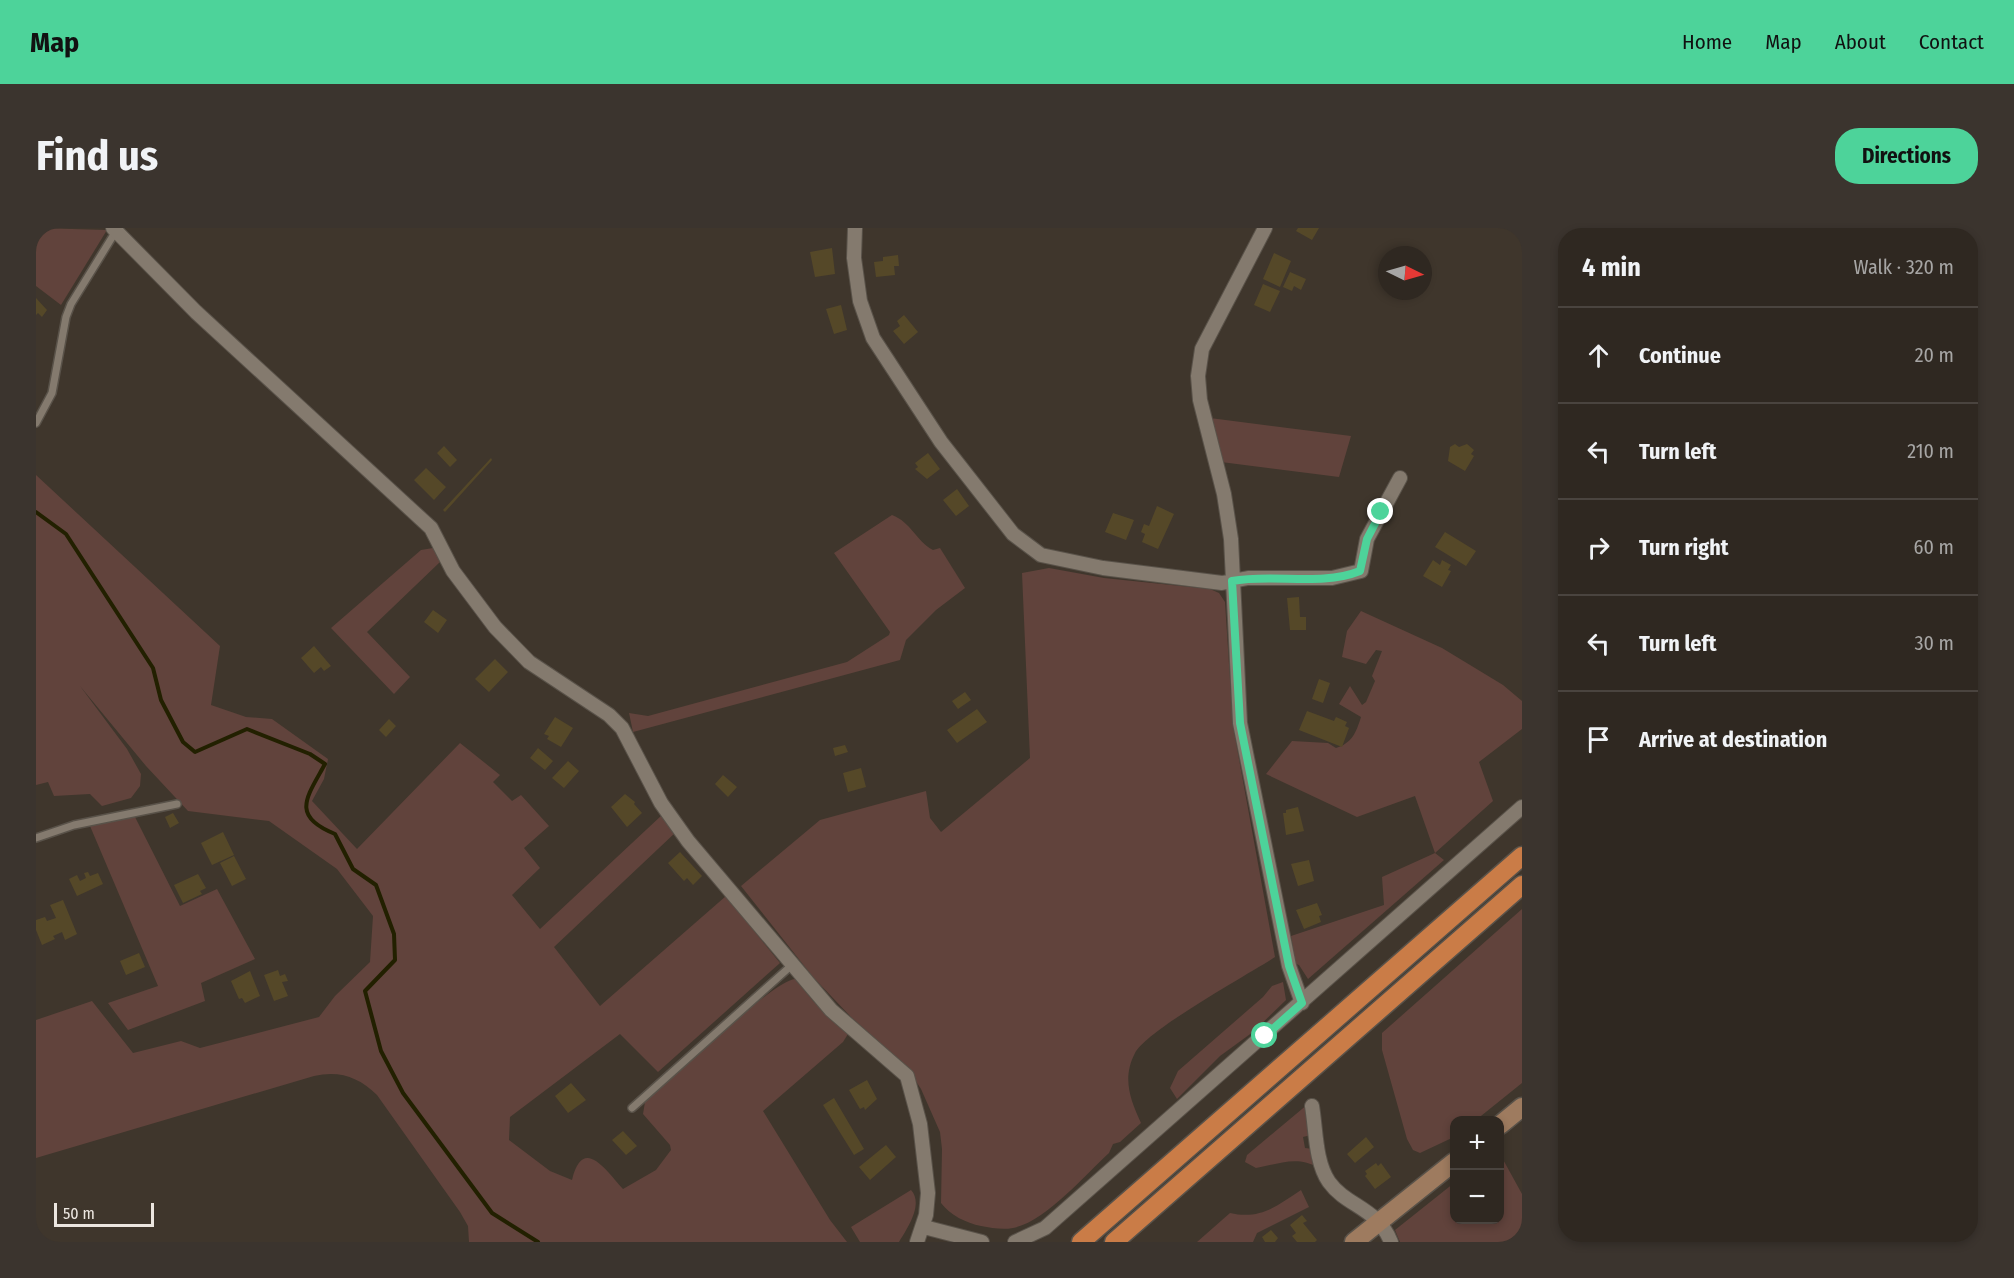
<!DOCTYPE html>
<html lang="en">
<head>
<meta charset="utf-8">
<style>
	body { margin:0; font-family:"Fira Sans Condensed",sans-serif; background:#3b342e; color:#f1f3f6 }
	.controls { position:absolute; right:18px; bottom:18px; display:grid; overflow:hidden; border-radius:12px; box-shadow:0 3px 9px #0003 }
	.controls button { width:54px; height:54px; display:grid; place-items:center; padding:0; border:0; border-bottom:2px solid #4a443f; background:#2f2821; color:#f1f3f6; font:30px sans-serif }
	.compass { position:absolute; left:1342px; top:18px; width:54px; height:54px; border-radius:50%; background:#2f2821; box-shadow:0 3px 9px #0003; rotate:95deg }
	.scale { position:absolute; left:18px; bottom:15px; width:100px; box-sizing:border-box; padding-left:6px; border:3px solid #ece6e0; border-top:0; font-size:16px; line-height:21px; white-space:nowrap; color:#ece6e0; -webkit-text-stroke:4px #3f362c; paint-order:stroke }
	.stop { position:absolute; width:18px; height:18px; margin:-14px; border:4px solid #4dd39a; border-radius:50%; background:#fff }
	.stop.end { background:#4dd39a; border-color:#fff; box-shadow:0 2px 6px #0008 }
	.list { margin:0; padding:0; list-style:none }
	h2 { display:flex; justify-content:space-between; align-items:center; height:78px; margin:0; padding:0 24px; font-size:26px }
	h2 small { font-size:20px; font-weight:400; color:#a7a6a5 }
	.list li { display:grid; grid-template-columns:39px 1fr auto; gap:18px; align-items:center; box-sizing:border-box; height:96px; padding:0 24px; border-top:2px solid #4a443f }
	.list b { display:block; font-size:22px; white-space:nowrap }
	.list em { font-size:20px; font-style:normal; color:#a7a6a5 }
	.icon { flex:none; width:33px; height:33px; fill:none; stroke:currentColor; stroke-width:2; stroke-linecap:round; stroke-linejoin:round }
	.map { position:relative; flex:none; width:1486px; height:1014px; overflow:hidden; border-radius:24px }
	header { display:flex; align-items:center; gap:36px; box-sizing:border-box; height:84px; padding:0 30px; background:#4dd39a; color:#111 }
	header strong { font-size:28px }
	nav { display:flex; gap:33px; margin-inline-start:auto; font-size:21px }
	.intro { display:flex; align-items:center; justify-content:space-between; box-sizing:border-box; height:144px; padding:0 36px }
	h1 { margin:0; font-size:42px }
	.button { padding:15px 27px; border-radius:24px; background:#4dd39a; color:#111; font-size:21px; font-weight:700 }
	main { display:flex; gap:36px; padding:0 36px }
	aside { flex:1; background:#2f2821; border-radius:24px; box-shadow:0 3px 9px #0003 }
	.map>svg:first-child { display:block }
	.green { fill:#61433c }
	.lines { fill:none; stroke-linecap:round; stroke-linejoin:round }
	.stream { stroke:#222000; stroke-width:4 }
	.building { fill:#554828 }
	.service-casing { stroke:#595249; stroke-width:10 }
	.minor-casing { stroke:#595249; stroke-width:16 }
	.secondary-casing { stroke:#595249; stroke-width:21 }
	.trunk-casing { stroke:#595249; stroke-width:21 }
	.service { stroke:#847a6e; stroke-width:7 }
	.minor { stroke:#847a6e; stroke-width:14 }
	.secondary { stroke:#9e7b5f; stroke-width:18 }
	.trunk { stroke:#ca7c47; stroke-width:18 }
	.route { stroke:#4dd39a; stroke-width:8 }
</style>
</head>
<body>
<header>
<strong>Map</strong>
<nav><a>Home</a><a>Map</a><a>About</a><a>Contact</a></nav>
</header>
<div class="intro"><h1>Find us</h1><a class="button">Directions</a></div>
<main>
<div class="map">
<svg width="1486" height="1014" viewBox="0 0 1486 1014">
	<rect width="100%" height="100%" fill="#3f362c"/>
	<!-- green -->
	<path class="green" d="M0 0 71 2 25 77 0 58Z
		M1174 190 1315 208 1303 249 1185 234Z
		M0 247 184 418 175 477 210 489 236 491 292 531 288 551 276 573 321 621 424 515 464 547 457 554 476 573 485 567 513 598 488 620 504 640 476 667 504 701 626 587 640 604 518 719 564 778 690 668 744 735 622 844 584 806 474 889 473 912 514 943 536 952C547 906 571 944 587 961L620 942 635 922 634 917 607 886 609 874C632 852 735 754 759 751L778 774 812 806 807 814 727 883 794 992 811 1014H433L432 998 424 984 341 867C323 849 303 842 278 848L0 930V792L56 773 97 825 145 813 164 820 283 789 299 768 334 734 337 688 301 641 233 593 152 583 110 538 44 458 91 521 105 546 104 558 95 570 66 578 54 566 18 568 12 554 0 557Z
		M856 287C875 294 880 313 897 322L904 320 929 360 900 382 870 412 864 432 597 504 593 485 612 488 811 434 853 407 854 404 798 325Z
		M397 320 404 334 331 404 374 449 358 466 295 400 385 322Z
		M1013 340 1068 350 1174 361 1183 365 1189 374 1197 498 1239 729C1211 747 1111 802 1099 825 1086 850 1094 871 1105 895L1084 914 1077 916 1073 925C1049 947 1009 994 977 1000 966 1002 956 1000 945 998 930 995 914 987 905 975L906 921 904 904 885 861 870 838 815 789 777 749 705 658 784 592 890 563 894 590 905 604 994 530 986 345Z
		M1325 383 1406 420 1467 457 1486 473V501L1443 534 1457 573 1399 625 1408 632 1272 751 1263 737 1260 736 1255 708 1348 677 1346 649 1399 625 1379 568 1321 589 1230 546 1256 513 1292 515 1300 520C1316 515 1320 505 1325 489L1303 476 1314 458 1326 477 1330 474 1339 453 1336 448 1346 423 1340 422 1330 436 1306 429 1311 403Z
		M99 589 144 678 181 661 219 731 165 755 169 773 92 802 72 775 122 758 54 598Z
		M1486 681V855L1440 892H1418V909L1384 925 1377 922 1371 911 1346 822V805Z
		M1247 754 1250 772 1217 804 1184 828 1141 871 1134 860 1142 843 1227 769 1236 758Z
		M1272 876 1275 907 1267 909 1269 920 1277 921 1283 940C1261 927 1243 936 1220 940L1209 934 1211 927Z
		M1464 926 1486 966V1014H1364L1359 1002 1418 955V992H1464Z
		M875 962C888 976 871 1001 863 1014H824L815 999Z
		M1265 962 1273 979 1221 1005 1217 1014H1161L1194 985C1224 992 1241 978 1265 962Z"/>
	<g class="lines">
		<!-- stream -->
		<path class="stream" d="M0 284 30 306 117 440 125 472 147 514 159 524 211 501 274 526 289 536C271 569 254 588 299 606L317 641 340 657 358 706 359 732 329 763 345 823 367 865 456 985 502 1014"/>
	</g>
	<!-- building -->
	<path class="building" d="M1262 0H1283L1276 12 1260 3Z
		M796 20 799 46 779 49 774 24Z
		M1238 25 1255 33 1244 59 1227 51Z
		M862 27 863 38H858L859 47 840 49 838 34 847 33V29Z
		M1254 44 1270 51 1265 62 1258 58 1256 63 1247 59Z
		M1227 56 1244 63 1234 84 1218 77Z
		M0 70 11 82 6 89 2 85 0 87Z
		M805 77 811 102 798 106 790 81Z
		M868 87 882 104 868 116 857 103 864 98 861 93Z
		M1419 216 1423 219 1431 216 1438 222 1435 226 1438 228 1429 243 1412 233 1414 219Z
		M408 218 421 232 414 239 401 225Z
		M892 225 904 241 891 251 879 241 882 239 879 235Z
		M455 230 456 232 409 284 407 282Z
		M390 240 410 259 398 272 378 252Z
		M921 261 933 278 920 288 907 272Z
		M1121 278 1138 286 1122 321 1106 314 1109 306 1105 304 1108 296 1113 298Z
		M1077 285 1098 292 1090 312 1069 304Z
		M1409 304 1440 323 1430 338 1399 319Z
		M1397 332 1404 337 1406 332 1415 337 1412 342 1415 343 1406 359 1387 348Z
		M1263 369 1264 389H1270V402H1254L1251 370Z
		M397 382 411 392 402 405 388 394Z
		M278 418 295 438 288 443 285 439 278 445 265 430Z
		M459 431 472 444 453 464 439 451Z
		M1283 451 1294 455 1287 475 1276 471Z
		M929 464 935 472 922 481 916 473Z
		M941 481 951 494 921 515 911 502Z
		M1271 483 1298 493 1300 489 1311 494 1309 498 1313 500 1306 519 1263 502Z
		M519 489 537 500 525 519 511 511 513 508 508 506Z
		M353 491 360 498 350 509 343 502Z
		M809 517 812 524 799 528 797 520Z
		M502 520 517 533 509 542 494 530Z
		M532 533 543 543 528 560 516 550Z
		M825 540 830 559 812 564 807 545Z
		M687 547 701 559 692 569 679 556Z
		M589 566 599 574 598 576 606 585 591 599 575 579Z
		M1262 579 1268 603 1250 607 1247 585H1250V582Z
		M137 585 143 595 134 600 129 589Z
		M187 604 198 627 176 637 165 615Z
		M644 624 666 648 657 657 651 650 648 653 632 635Z
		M198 628 210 651 196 658 184 635Z
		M1273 632 1278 653 1262 658 1255 636Z
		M52 644 54 648 62 645 67 656 41 668 33 651 41 647 44 653 50 650 48 645Z
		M162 646 170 660 164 663 166 666 147 675 138 657Z
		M27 672 41 706 29 712 26 704 17 708 19 711 6 717 0 702V692L9 689 11 693 20 690 14 677Z
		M1281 675 1286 687 1283 688 1285 694 1268 701 1260 682Z
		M103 725 109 739 90 747 84 733Z
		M242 742 244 748 249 746 252 753 246 754 252 768 238 773 228 747Z
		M214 743 224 768 209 775 206 770 203 771 195 753Z
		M831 852 841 871 829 882 828 879 824 881 813 862Z
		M535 855 550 872 532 885 519 868Z
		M798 870 828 921 818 927 787 877Z
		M587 903 601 918 590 927 576 912Z
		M1330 909 1338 919 1319 935 1311 926Z
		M850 917 860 929 834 952 823 939Z
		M1340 935 1342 938 1345 935 1355 949 1339 961 1329 948 1331 946 1329 943Z
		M1266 987 1271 993 1267 995 1281 1012 1279 1014H1261L1256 1008 1260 1005 1254 997Z
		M1235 1002 1242 1010 1239 1014H1229L1226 1009Z"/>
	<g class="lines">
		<!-- service casing -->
		<g class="service-casing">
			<path id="service" d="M0 195 16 165 30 89 35 76 80 3
				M0 610 38 597 141 576
				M596 880 756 737"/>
		</g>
		<!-- minor casing -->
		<g class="minor-casing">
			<path id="minor" d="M77 0 160 84 395 300 417 343 459 399 493 434 573 487 586 500 625 575 652 613 795 782 871 848 884 896 892 965 890 987 881 1014
				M819 0 818 30 824 73 837 110 905 214 977 306 1005 327 1067 340 1186 355 1212 350H1296L1325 343 1331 311 1364 250
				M1229 0 1166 121 1162 148 1164 172 1188 266 1195 311 1204 495 1253 738 1266 775
				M1276 878C1280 901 1279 934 1293 954 1311 979 1341 979 1355 1014
				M888 999 946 1014
				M979 1014 1009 1000 1486 579"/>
		</g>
		<!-- secondary casing -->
		<g class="secondary-casing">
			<path id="secondary" d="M1464 897 1486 879
				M1318 1014 1418 934"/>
		</g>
		<!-- trunk casing -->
		<g class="trunk-casing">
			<path id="trunk" d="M1045 1014 1486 628
				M1078 1014 1486 657"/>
		</g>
		<!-- service -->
		<use href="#service" class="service"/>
		<!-- minor -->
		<use href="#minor" class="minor"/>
		<!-- secondary -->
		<use href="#secondary" class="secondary"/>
		<!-- trunk -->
		<use href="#trunk" class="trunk"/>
	</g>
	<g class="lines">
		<!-- route -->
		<path class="route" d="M1229 808 1266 775 1253 738 1204 495 1196 353C1238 345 1284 359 1324 343L1331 311 1345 284"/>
	</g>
</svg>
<div class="controls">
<button>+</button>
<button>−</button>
</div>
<svg class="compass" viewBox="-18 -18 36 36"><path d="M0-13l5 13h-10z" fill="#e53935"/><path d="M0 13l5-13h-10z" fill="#a7a6a5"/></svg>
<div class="scale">50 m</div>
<div class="stop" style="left:1229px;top:808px"></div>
<div class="stop end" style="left:1345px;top:284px"></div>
</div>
<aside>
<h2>4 min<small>Walk · 320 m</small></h2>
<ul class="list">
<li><svg class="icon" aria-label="ahead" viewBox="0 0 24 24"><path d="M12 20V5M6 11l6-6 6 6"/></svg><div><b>Continue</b></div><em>20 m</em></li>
<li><svg class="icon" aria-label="left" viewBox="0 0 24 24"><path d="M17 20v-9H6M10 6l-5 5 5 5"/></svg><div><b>Turn left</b></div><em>210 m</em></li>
<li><svg class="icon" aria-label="right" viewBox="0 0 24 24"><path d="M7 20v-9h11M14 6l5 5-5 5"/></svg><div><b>Turn right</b></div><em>60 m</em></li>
<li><svg class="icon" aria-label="left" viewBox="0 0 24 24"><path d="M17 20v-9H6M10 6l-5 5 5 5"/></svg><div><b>Turn left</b></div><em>30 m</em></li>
<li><svg class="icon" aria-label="arrive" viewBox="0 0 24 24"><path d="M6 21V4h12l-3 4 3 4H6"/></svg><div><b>Arrive at destination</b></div></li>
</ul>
</aside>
</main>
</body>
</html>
